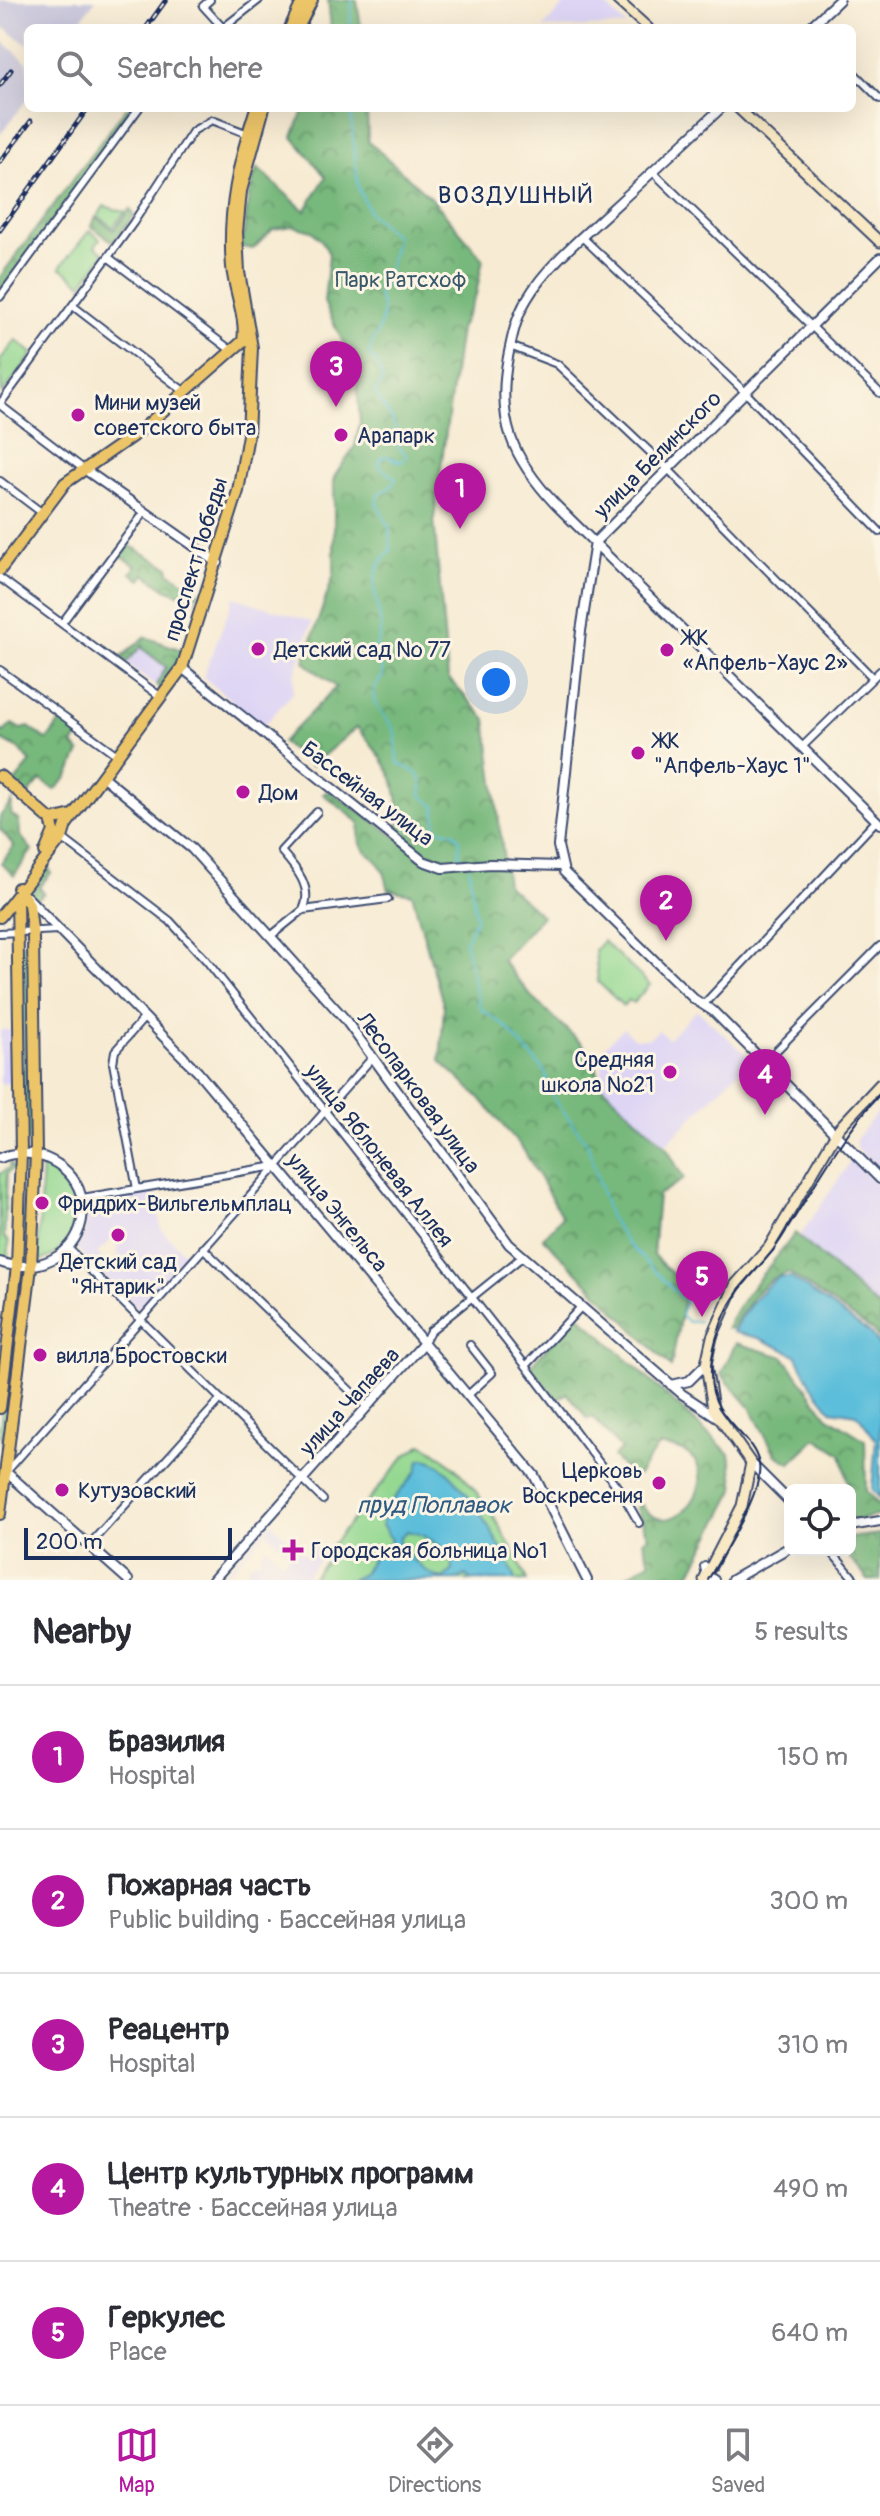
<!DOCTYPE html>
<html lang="en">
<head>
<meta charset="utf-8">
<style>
	body { margin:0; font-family:Pangolin,sans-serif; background:#f7f7f7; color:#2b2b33 }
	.controls { position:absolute; right:24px; bottom:24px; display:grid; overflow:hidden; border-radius:12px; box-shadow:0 8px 32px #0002 }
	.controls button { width:72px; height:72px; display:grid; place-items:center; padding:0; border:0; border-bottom:2px solid #e1e1e2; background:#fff; color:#2b2b33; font:40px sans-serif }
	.scale { position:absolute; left:24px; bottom:20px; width:208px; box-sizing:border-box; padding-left:8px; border:4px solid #1b2f5e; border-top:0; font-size:22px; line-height:28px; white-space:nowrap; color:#1b2f5e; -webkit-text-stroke:6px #fcf5e5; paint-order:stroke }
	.you { position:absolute; left:496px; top:682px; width:28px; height:28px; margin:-20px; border:6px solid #fff; border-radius:50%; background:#1a73e8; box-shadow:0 0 0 12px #1a73e833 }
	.badge { display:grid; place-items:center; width:52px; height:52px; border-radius:50%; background:#b5179e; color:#fff; font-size:26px; font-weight:700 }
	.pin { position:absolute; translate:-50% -66px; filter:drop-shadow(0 2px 4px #0008) }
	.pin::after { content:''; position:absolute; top:42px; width:28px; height:24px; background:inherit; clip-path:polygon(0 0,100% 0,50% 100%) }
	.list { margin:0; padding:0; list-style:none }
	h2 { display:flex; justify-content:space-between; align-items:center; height:104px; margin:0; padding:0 32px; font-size:34px }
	h2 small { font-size:26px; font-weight:400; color:#7c7c81 }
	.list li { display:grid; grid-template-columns:52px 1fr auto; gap:24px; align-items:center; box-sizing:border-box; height:144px; padding:0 32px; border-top:2px solid #e1e1e2 }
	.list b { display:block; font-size:30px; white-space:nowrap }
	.list p { margin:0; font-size:26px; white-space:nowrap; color:#7c7c81 }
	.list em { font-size:26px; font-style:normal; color:#7c7c81 }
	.icon { flex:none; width:44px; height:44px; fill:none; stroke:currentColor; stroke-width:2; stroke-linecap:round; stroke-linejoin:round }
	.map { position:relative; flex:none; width:880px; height:1580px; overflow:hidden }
	.search { position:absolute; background:#fff; box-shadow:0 8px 32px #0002; left:24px; right:24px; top:24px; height:88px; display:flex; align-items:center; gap:20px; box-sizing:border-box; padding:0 28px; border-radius:12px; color:#7c7c81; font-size:30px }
	.sheet { height:824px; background:#fff }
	nav { display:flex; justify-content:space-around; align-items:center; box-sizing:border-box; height:112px; border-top:2px solid #e1e1e2; background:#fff; font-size:22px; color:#7c7c81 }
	nav a { display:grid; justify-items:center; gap:4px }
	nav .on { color:#b5179e }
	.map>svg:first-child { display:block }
	.built { fill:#ded5f5; fill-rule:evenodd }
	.industrial { fill:#c3c1db }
	.green { fill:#94d891; stroke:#588478; stroke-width:2 }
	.forest { fill:url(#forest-crowns); stroke:#49746c; stroke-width:2 }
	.water { fill:#5cbeda; stroke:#3c769c; stroke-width:2; fill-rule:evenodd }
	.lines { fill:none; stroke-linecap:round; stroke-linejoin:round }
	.stream { stroke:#5cbeda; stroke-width:2 }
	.minor-casing { stroke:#3c4b70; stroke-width:10 }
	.tertiary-casing { stroke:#3c4b70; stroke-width:12 }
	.secondary-casing { stroke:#3c4b70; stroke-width:13 }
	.primary-casing { stroke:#3c4b70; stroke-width:14 }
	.minor { stroke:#fff; stroke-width:6 }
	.tertiary { stroke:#fff; stroke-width:8 }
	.secondary { stroke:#f8e8c3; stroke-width:9 }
	.primary { stroke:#edc569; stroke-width:10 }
	.tram { stroke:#1b2f5e; stroke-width:2 }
	.rail-casing { stroke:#1b2f5e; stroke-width:5 }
	.rail { stroke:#fcf5e5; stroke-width:2; stroke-dasharray:6; stroke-linecap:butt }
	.poi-dot { fill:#b5179e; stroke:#fcf5e5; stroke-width:3 }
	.labels { text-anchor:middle; stroke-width:6; stroke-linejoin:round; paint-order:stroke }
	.park-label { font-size:22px; fill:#39596b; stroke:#fcf5e5 }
	.poi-label { font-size:22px; fill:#1b2f5e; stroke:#fcf5e5; text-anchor:start }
	.street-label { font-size:22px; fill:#1b2f5e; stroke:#fcf5e5 }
	.neighbourhood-label { font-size:24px; letter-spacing:2px; fill:#1b2f5e; stroke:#fcf5e5 }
	.water-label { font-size:24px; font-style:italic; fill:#2e5a83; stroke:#fcf5e5 }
</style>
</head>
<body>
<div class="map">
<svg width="880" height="1580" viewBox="0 0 880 1580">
	<defs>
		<pattern id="forest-crowns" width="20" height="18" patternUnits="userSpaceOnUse" patternTransform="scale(2)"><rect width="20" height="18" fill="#77b87b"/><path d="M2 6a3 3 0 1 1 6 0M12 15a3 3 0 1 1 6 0" fill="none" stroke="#619668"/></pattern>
	</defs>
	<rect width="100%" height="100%" fill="#fcf5e5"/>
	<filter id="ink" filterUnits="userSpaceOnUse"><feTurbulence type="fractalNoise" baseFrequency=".0125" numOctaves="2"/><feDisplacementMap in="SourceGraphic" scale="16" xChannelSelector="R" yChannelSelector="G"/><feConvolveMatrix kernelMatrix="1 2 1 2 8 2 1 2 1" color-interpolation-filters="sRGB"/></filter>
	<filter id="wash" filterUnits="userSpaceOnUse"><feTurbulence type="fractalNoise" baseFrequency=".006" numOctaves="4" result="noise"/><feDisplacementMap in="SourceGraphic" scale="32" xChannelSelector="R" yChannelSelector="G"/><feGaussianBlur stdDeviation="1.8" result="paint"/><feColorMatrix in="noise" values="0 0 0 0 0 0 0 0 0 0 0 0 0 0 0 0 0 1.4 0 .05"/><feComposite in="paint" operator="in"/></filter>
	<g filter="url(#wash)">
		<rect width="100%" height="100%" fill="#f7ebd3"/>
		<!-- built -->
		<path class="built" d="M569 0H600L627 26 543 28Z
			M234 597 312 622 294 677 293 693 263 726 203 677Z
			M147 643 185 651 163 691 126 663 140 645Z
			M697 1010 751 1059 665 1145 601 1084 604 1047 624 1028 634 1039H648L659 1030 668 1039Z
			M0 1030H11V1083L0 1084Z
			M880 1108V1170L856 1148V1140Z
			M851 1161 880 1187V1312L799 1237Z
			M155 1192 161 1229 186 1255 140 1307 135 1306 76 1248 84 1234 90 1200ZM111 1240 119 1248 116 1252 120 1256 109 1266 97 1253Z
			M271 1523 307 1556 318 1544 327 1552 302 1580H260L247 1568 255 1560H262L261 1554 267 1547 282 1562 290 1554 267 1532 226 1575V1580H219Z"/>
		<!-- industrial -->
		<path class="industrial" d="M0 0H96L74 28H28V45L0 25Z
			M0 39 28 63V98L0 135Z"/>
		<!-- green -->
		<path class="green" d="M104 206 125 212 113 227 98 216Z
			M90 230 100 239 95 246 105 253 82 284 60 267Z
			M16 340 33 354 2 394 0 361Z
			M603 941 650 985 633 1003 629 1000 623 1006 598 982 595 950Z
			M22 943H29L31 1141H25Z
			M25 1158 31 1159 26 1259 20 1258Z
			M42 1162C56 1170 73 1180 77 1197 84 1221 64 1259 38 1260Z
			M10 1163 13 1169 7 1173 4 1237 9 1242 8 1259 0 1257V1174L9 1168Z
			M20 1272 26 1273 3 1448 0 1427Z
			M422 1444C471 1469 505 1531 527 1580H310L335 1550 331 1546 404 1457Z"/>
		<!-- forest -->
		<path class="forest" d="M328 0H357L361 28H331Z
			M126 108H135L0 292V277Z
			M304 108H367L368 141 434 201 483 259 476 295 460 329 434 519 448 678 486 719 507 885 542 916 502 960 531 996 586 1048 595 1061 601 1085 665 1145 684 1179 658 1195 653 1255 686 1287 671 1367 543 1238 562 1217 523 1149 479 1097 440 1061 444 1007 412 894 389 890C387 884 386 876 383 870 372 851 355 854 360 823L323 794 329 791 398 838C403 785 390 767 357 727L311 766 282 742 336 687 304 662 334 574V477L355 446 360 423 356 370 324 302 329 254 322 241 312 231 293 226 273 229 253 249 242 247 249 195 257 168 305 211 326 177 293 137Z
			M130 209 134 216 113 242 91 226 96 217 114 230Z
			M125 543 169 567V572L199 592 194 600 166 589 145 574 141 580 131 573 136 566 117 553Z
			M145 637 185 651 163 691 156 685 166 667 143 649V645L126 663 120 658Z
			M63 718 80 734 73 745 80 753 67 778 55 790 41 780 27 796 13 784 31 762 19 749 0 739V730L4 732 12 724 21 729 29 727 47 740Z
			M12 802 11 814 19 821 20 835 32 850 14 876 1 863 14 846 0 829V816Z
			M48 865 51 873 39 887 44 893 36 901 27 893Z
			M795 1233 880 1309V1341L873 1331 789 1273C763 1275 744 1309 732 1329L727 1328C743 1291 772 1266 795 1233Z
			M578 1314 730 1454 735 1490 687 1580H619L650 1562 643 1541 649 1537 636 1507 641 1504C676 1557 745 1450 658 1446L637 1476H632L613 1457 621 1449 593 1417 588 1419 567 1393 557 1400 529 1367Z
			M736 1343 784 1357 827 1416 865 1440 866 1491 880 1505V1515L850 1522V1490L841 1454 816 1438 790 1463 776 1455 750 1407 721 1374Z
			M880 1534V1580H868L843 1550H850V1538Z"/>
		<!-- water -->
		<path class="water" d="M779 1277H790L802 1285 871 1334 880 1347V1498L872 1490 876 1440 857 1414 831 1410 812 1386 796 1355 759 1338 733 1332C743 1313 760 1289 779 1277Z
			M424 1459C454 1460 506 1552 516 1580H472L465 1575 456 1580H350L363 1574 371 1560 389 1547 391 1539 382 1525V1513L417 1471 419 1461ZM407 1531C426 1534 453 1550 453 1570L443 1579C426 1576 413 1557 398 1547L400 1537Z"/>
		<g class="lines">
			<!-- stream -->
			<path class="stream" d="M350 28 352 0
				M346 108 351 116 358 187 370 214 397 237 385 283 378 293C379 299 383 306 383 312 383 329 371 339 369 356L377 362 383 380 375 393C385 410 400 425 398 445L407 457 401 462 387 456 381 458 379 466 396 479 390 488 379 493 376 501 389 527 391 550C354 586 393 612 376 646L383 676C357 706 393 713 396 738 397 748 395 754 399 764 415 772 425 773 421 795L435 806 436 829 453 832 460 840 459 856 468 862
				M469 868 476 918 465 942 480 1008 506 1027 545 1072 551 1094 587 1143 609 1215 626 1242 686 1302 681 1315 688 1322 699 1321"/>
		</g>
	</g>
	<g filter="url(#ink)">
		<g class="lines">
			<!-- minor casing -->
			<g class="minor-casing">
				<path id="minor" d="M210 0 203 6 223 28
					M223 28 259 0
					M852 71 880 99
					M653 172 880 393
					M582 237 745 392 880 532
					M108 257 232 351
					M0 297 139 108
					M73 306 185 392
					M510 346 557 364 668 469 873 678
					M0 404 133 223 193 131 212 120 248 134
					M0 405 86 471
					M0 481 41 512
					M0 578 161 697
					M62 623 144 513
					M0 670 117 755
					M802 747 880 671
					M62 838 170 921 206 960 526 1366 622 1493 639 1523
					M303 910C314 888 295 867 281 851L317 812
					M0 933 58 930
					M272 935 303 910 388 899
					M704 1004 876 821
					M765 1062 880 946
					M137 1189 113 1063 115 1051 145 1017
					M82 1198 276 1166
					M203 1248 367 1407
					M69 1249 323 1500
					M423 1344 430 1331 522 1257
					M526 1366 580 1308
					M467 1396 492 1373 470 1345
					M7 1471 373 1057
					M89 1545 221 1399
					M830 1550 855 1580"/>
			</g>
			<!-- tertiary casing -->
			<g class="tertiary-casing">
				<path id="tertiary" d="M809 28 839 0
					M721 108C684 143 647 177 610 211 581 238 547 265 527 299 516 317 512 337 508 357 496 421 512 458 556 505L880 824
					M880 258 595 542 581 631 558 846 564 872 694 999 713 1011 880 1179
					M87 471 218 563
					M182 668 423 861 443 868 490 864 561 866
					M102 776 192 849 344 1018 509 1244 682 1394 717 1417
					M27 897 198 1072 534 1475 587 1580
					M0 1158C32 1144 77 1164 82 1201 89 1249 41 1277 0 1262
					M671 1385 689 1381 706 1364
					M751 1463 790 1502
					M6 1472 128 1580
					M850 1526 880 1521
					M705 1567 707 1576 714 1580
					M213 1580 423 1344
					M732 1580 790 1547"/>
			</g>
			<!-- secondary casing -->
			<g class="secondary-casing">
				<path id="secondary" d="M617 0 648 28
					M738 108 880 242
					M704 1580 742 1506 751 1463 713 1409 706 1364 712 1337 735 1285 769 1247 839 1128 880 1084"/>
			</g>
			<!-- primary casing -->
			<g class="primary-casing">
				<path id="primary" d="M290 28 303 0
					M298 28 312 0
					M0 570 65 483 140 431 243 341C247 319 234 290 232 267 227 212 239 160 256 108
					M0 776 51 820 72 815
					M45 852 54 831 51 820
					M0 917 62 838 66 825 182 668 238 491 248 435 252 348 239 272 237 232 241 191 264 108
					M0 1408 17 1266 21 1153 17 896
					M0 1514 31 1267 36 1154 33 938 29 904 18 888"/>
			</g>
			<!-- minor -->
			<use href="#minor" class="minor"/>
			<!-- tertiary -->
			<use href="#tertiary" class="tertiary"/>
			<!-- secondary -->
			<use href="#secondary" class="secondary"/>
			<!-- primary -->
			<use href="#primary" class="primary"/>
			<!-- tram -->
			<path class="tram" d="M708 1580C722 1555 764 1492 759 1464 753 1432 711 1422 711 1376 710 1353 719 1326 729 1306 742 1281 766 1263 781 1239 813 1189 840 1137 880 1094"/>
			<!-- rail casing -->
			<g class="rail-casing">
				<path id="rail" d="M146 28 166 0
					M0 85 11 70
					M0 162 31 121
					M0 230 88 108"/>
			</g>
			<!-- rail -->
			<use href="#rail" class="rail"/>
		</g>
	</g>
	<!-- markers -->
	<g class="poi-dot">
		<circle cx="78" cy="415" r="8"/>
		<circle cx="341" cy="435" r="8"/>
		<circle cx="258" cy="649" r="8"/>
		<circle cx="667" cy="650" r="8"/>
		<circle cx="638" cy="753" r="8"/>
		<circle cx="243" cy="792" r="8"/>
		<circle cx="670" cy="1072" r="8"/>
		<circle cx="42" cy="1203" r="8"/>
		<circle cx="118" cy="1235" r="8"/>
		<circle cx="40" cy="1355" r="8"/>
		<circle cx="659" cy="1483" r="8"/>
		<circle cx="62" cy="1490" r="8"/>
		<path d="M289 1538h8v8h8v8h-8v8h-8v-8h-8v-8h8z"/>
	</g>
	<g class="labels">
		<!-- park labels -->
		<g class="park-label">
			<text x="401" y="287">Парк Ратсхоф</text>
		</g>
		<!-- poi labels -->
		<g class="poi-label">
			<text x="94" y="410">Мини музей<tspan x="94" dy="25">советского быта</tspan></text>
			<text x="357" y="443">Арапарк</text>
			<text x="683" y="645">ЖК<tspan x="683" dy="25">«Апфель-Хаус 2»</tspan></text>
			<text x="274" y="657">Детский сад № 77</text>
			<text x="654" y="748">ЖК<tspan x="654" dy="25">"Апфель-Хаус 1"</tspan></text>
			<text x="259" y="800">Дом</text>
			<text x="654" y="1067" text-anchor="end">Средняя<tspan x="654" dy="25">школа №21</tspan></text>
			<text x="58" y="1211">Фридрих-Вильгельмплац</text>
			<text x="118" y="1269" text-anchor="middle">Детский сад<tspan x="118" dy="25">"Янтарик"</tspan></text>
			<text x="56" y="1363">вилла Бростовски</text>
			<text x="643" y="1478" text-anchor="end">Церковь<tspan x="643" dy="25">Воскресения</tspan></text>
			<text x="78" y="1498">Кутузовский</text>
			<text x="311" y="1558">Городская больница №1</text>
		</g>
		<!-- street labels -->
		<g class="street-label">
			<text transform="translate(657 454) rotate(-45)" y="8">улица Белинского</text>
			<text transform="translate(195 559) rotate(-73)" y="8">проспект Победы</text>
			<text transform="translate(368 793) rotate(37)" y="8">Бассейная улица</text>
			<text transform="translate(419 1092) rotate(54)" y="8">Лесопарковая улица</text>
			<text transform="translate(380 1155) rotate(52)" y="8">улица Яблоневая Аллея</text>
			<text transform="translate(338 1212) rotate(51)" y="8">улица Энгельса</text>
			<text transform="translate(349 1401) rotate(-48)" y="8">улица Чапаева</text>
		</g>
		<!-- neighbourhood labels -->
		<g class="neighbourhood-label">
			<text x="516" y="203">ВОЗДУШНЫЙ</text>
		</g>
		<!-- water labels -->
		<g class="water-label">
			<text x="434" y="1513">пруд Поплавок</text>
		</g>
	</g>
</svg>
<div class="controls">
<button><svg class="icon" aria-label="locate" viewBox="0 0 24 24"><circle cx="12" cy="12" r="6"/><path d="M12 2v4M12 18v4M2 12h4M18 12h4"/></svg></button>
</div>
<div class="scale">200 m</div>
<div class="you"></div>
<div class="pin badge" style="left:460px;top:529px">1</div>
<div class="pin badge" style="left:666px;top:941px">2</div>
<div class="pin badge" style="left:336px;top:407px">3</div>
<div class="pin badge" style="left:765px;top:1115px">4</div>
<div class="pin badge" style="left:702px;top:1317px">5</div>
<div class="search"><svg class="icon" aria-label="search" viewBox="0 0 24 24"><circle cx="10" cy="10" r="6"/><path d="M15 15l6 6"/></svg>Search here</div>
</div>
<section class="sheet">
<h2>Nearby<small>5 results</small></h2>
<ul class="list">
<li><span class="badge">1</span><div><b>Бразилия</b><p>Hospital</p></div><em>150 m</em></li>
<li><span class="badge">2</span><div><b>Пожарная часть</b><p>Public building · Бассейная улица</p></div><em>300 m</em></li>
<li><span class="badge">3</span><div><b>Реацентр</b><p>Hospital</p></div><em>310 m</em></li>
<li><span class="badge">4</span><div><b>Центр культурных программ</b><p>Theatre · Бассейная улица</p></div><em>490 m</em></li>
<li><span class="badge">5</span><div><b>Геркулес</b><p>Place</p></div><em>640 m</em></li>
</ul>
</section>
<nav>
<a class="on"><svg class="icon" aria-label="map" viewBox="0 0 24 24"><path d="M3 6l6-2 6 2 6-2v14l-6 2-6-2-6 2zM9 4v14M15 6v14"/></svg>Map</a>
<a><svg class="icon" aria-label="directions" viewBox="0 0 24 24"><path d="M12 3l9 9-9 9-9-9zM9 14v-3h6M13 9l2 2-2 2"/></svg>Directions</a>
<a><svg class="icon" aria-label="saved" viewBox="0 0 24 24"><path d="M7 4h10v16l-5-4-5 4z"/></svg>Saved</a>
</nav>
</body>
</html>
